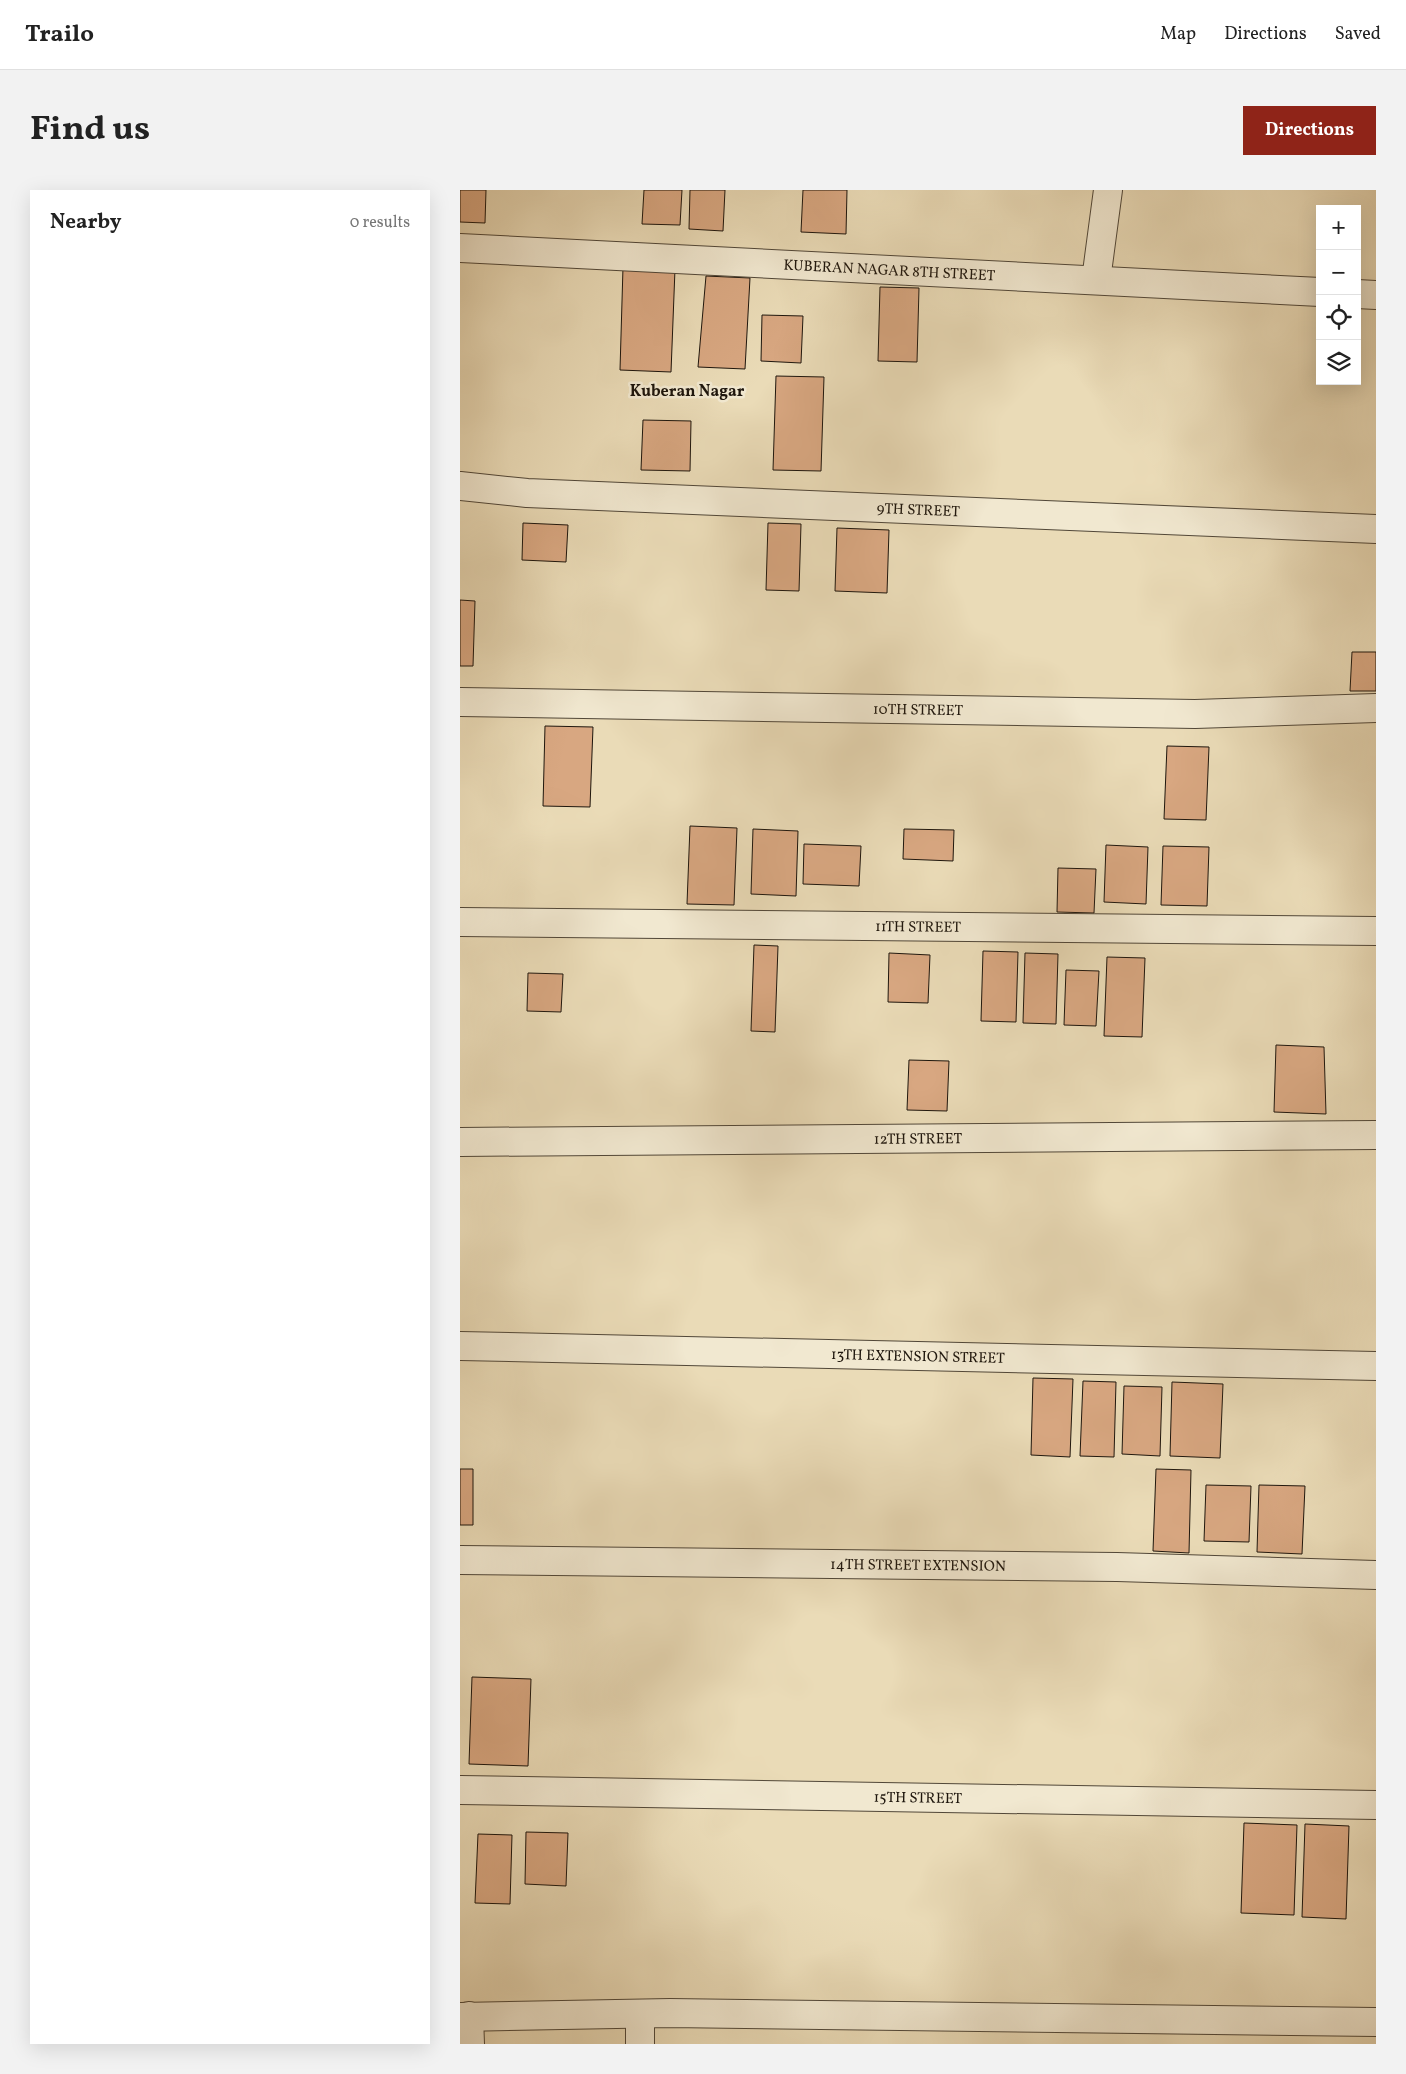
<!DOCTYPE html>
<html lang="en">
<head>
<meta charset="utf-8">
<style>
	body { margin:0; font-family:Vollkorn,serif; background:#f2f2f2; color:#222 }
	.controls { position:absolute; right:15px; top:15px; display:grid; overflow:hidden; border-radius:0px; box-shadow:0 5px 20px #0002 }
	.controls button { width:45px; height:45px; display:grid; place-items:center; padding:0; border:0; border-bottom:1px solid #e0e0e0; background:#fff; color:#222; font:25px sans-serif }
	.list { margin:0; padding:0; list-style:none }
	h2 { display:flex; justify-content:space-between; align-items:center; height:65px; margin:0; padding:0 20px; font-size:21px }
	h2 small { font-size:16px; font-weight:400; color:#767676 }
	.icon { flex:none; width:28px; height:28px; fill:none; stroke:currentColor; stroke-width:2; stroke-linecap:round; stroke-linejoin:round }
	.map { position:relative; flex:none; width:916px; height:1854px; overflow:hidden; border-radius:0px }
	header { display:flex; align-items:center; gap:30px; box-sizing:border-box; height:70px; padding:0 25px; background:#fff; border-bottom:1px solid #e0e0e0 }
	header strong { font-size:24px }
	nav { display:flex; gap:28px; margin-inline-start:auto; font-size:18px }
	.intro { display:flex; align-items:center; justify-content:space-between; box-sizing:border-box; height:120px; padding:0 30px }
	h1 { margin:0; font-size:35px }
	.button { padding:12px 22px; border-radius:0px; background:#8f2418; color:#fff; font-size:18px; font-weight:700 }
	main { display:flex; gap:30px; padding:0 30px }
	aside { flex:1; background:#fff; border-radius:0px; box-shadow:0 5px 20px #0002 }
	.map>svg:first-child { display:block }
	.building { fill:#d8a781; stroke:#1e160d }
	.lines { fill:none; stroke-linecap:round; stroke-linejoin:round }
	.street-casing { stroke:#514738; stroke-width:30 }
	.street { stroke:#f1e8d0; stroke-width:28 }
	.labels { text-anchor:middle; stroke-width:5; stroke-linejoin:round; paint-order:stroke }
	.street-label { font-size:15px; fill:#1e160d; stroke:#f1e8d0 }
	.neighbourhood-label { font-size:16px; font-weight:bold; fill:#1e160d; stroke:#f1e8d0 }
</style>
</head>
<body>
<header>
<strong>Trailo</strong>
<nav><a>Map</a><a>Directions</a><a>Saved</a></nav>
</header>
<div class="intro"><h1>Find us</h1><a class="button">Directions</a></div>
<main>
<aside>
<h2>Nearby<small>0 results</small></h2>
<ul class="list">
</ul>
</aside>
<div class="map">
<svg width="916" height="1854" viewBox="0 0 916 1854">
	<rect width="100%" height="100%" fill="#eadbb7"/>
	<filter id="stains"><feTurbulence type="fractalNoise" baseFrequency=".004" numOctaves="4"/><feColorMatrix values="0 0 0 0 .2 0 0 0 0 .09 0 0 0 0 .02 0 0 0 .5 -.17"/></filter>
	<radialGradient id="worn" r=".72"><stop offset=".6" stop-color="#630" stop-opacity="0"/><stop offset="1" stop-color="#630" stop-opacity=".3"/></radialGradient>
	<!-- building -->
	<path class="building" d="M0 0H26L25 33 0 32Z
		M184 0H222L220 35 182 34Z
		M230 0H265L263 41 229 39Z
		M343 0H387L386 44 341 42Z
		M163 77 215 79 211 182 160 180Z
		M246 86 290 88 285 179 238 177Z
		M420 97 459 98 457 172 418 171Z
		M302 125 343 126 341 173 301 171Z
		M316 186 364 187 361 281 313 280Z
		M183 230 231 231 230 281 181 280Z
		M63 333 108 335 106 372 62 370Z
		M308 333 341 334 339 401 306 400Z
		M377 338 429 340 427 403 375 401Z
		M0 410 15 411 13 476H0Z
		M892 462H916V501H890Z
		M85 536 133 537 130 617 83 616Z
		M707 556 749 557 746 630 704 629Z
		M230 636 277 638 274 715 227 714Z
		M293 639 338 641 336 706 291 704Z
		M444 639 494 640 493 671 443 669Z
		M344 654 401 656 399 696 343 694Z
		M646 655 688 657 686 714 644 712Z
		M703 656 749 657 747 716 701 715Z
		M598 678 636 679 634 723 597 722Z
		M294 755 318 756 315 842 291 841Z
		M523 761 558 762 556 832 521 831Z
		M429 763 470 765 468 813 428 812Z
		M565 763 598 764 596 834 563 833Z
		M647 767 685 768 682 847 644 846Z
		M606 780 639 781 636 836 604 835Z
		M68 783 103 784 101 822 67 821Z
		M816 855 864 857 866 924 814 922Z
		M449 870 489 871 487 921 447 920Z
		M573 1188 613 1189 610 1267 571 1265Z
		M623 1191 656 1192 654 1267 620 1266Z
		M712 1192 763 1194 760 1268 710 1266Z
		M664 1196 702 1197 700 1266 662 1264Z
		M0 1279H13V1335H0Z
		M696 1279 731 1280 729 1363 693 1361Z
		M746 1295 791 1296 789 1352 744 1351Z
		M799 1295 845 1296 842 1364 797 1362Z
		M12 1487 71 1489 68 1576 9 1574Z
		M784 1633 837 1635 834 1725 781 1723Z
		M845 1634 889 1636 886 1729 842 1727Z
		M66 1642 108 1643 106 1696 65 1694Z
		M18 1644 52 1645 50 1714 15 1713Z"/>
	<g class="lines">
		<!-- street casing -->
		<g class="street-casing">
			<g id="street">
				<path id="s1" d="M0 58 860 102"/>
				<path d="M636 90 648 0"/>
				<path d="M897 104 916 105"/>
				<path id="s2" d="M0 296 67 303 916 339"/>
				<path id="s3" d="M0 512 735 524 916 518"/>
				<path id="s4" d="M0 732 916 741"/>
				<path id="s5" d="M0 952 916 945"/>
				<path id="s6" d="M0 1156 916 1176"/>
				<path id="s7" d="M0 1370 657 1377 916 1385"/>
				<path id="s8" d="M0 1600 916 1615"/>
				<path d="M180 1824V1854"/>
				<path d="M9 1826 10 1854"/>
				<path d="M0 1827 210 1823 916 1832"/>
			</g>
		</g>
		<!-- street -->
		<use href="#street" class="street"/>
	</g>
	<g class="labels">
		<!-- street labels -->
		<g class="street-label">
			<text dy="5" stroke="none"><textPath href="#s1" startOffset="430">KUBERAN NAGAR 8TH STREET</textPath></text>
			<text dy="5" stroke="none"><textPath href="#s2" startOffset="459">9TH STREET</textPath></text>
			<text dy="5" stroke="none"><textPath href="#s3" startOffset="458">10TH STREET</textPath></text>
			<text dy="5" stroke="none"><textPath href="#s4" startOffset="458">11TH STREET</textPath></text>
			<text dy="5" stroke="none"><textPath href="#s5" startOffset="458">12TH STREET</textPath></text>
			<text dy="5" stroke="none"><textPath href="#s6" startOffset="458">13TH EXTENSION STREET</textPath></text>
			<text dy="5" stroke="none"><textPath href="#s7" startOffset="458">14TH STREET EXTENSION</textPath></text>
			<text dy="5" stroke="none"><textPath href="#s8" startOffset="458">15TH STREET</textPath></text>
		</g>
		<!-- neighbourhood labels -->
		<g class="neighbourhood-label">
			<text x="227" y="206">Kuberan Nagar</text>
		</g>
	</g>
	<rect width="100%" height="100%" filter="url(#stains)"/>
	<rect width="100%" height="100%" fill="url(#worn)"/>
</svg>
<div class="controls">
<button>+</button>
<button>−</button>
<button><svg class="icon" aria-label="locate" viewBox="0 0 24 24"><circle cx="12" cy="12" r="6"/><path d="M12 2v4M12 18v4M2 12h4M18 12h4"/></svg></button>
<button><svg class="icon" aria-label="layers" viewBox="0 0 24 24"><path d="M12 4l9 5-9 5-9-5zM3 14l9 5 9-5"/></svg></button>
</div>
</div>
</main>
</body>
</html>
